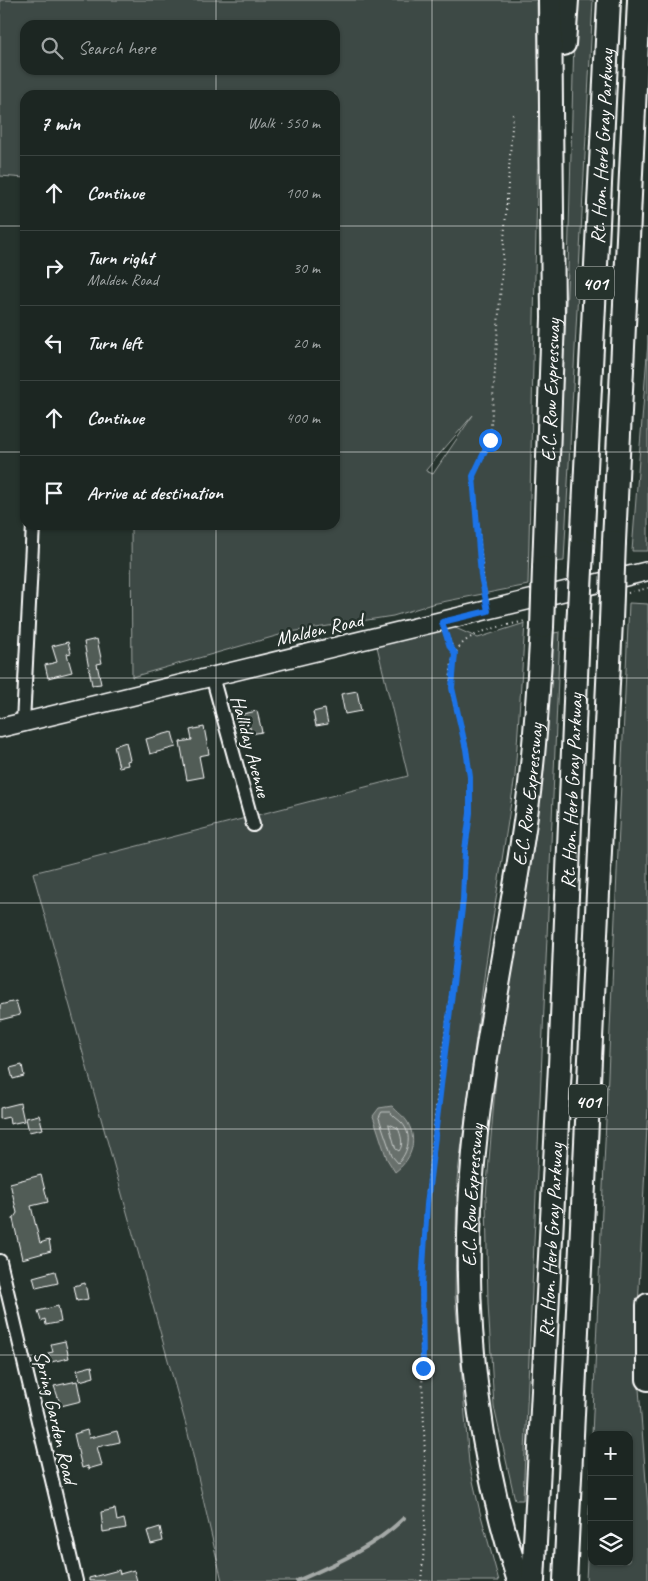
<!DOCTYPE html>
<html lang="en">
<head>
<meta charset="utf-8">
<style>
	body { margin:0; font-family:Caveat,sans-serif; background:#29322f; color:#f1f3f6 }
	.controls { position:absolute; right:15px; bottom:15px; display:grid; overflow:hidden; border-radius:10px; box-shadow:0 1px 4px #0004 }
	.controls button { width:45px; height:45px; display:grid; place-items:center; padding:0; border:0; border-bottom:1px solid #3a4340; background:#1c2622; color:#f1f3f6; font:25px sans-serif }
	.stop { position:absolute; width:15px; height:15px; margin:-11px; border:4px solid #1a73e8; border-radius:50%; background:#fff }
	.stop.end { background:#1a73e8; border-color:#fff; box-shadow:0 1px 5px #0008 }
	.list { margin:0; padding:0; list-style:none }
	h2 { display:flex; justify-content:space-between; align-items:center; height:65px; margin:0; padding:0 20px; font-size:21px }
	h2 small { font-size:16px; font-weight:400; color:#a0a5a5 }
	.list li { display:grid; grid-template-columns:32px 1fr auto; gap:15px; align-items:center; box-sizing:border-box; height:75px; padding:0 20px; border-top:1px solid #3a4340 }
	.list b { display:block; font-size:19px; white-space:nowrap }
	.list p { margin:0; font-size:16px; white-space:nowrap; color:#a0a5a5 }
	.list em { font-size:16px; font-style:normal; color:#a0a5a5 }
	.icon { flex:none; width:28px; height:28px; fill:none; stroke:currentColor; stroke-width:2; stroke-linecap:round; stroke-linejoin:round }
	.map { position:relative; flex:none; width:648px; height:1581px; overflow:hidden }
	.search { position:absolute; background:#1c2622; box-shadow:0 1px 4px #0004; left:20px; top:20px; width:320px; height:55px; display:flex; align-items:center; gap:12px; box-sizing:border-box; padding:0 18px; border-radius:15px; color:#a0a5a5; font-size:19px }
	.panel { position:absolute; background:#1c2622; box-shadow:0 1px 4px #0004; left:20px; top:90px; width:320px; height:440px; border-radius:15px }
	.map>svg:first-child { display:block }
	.green { fill:#3e4944; stroke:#9ea4a2; fill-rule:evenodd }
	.water { fill:#67706c; stroke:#a4a9a7 }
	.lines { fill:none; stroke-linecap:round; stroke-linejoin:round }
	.shore { stroke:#c2c6c4; stroke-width:1 }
	.stream { stroke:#a4a9a7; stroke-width:4 }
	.building { fill:#515c57; stroke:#fff }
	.street-casing { stroke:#fff; stroke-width:16 }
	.secondary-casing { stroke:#fff; stroke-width:21 }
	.highway-casing { stroke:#fff; stroke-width:26 }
	.path { stroke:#fff; stroke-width:2; stroke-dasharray:1 4; stroke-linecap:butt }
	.street { stroke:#26332d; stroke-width:12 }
	.secondary { stroke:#26332d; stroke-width:18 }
	.highway { stroke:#26332d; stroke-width:22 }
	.highway-bridge-casing { stroke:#fff; stroke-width:26; stroke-linecap:butt }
	.highway-bridge { stroke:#26332d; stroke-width:22 }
	.route { stroke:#1a73e8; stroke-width:6 }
	.grid { fill:none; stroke:#fff; stroke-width:1; stroke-opacity:0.55 }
	.labels { text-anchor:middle; stroke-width:5; stroke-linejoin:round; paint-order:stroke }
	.shield { fill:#26332d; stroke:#bec2c0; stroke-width:1 }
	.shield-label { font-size:19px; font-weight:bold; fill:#fff }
	.street-label { font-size:20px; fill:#fff; stroke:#26332d }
</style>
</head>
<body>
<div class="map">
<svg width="648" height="1581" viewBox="0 0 648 1581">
	<rect width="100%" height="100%" fill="#26332d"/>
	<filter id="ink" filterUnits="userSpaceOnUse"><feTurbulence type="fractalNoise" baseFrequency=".02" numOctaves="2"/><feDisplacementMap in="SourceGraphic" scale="10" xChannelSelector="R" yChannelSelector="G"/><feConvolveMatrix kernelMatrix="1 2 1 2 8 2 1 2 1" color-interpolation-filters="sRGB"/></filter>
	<g filter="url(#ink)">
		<!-- green -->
		<path class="green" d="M0 0H537L539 98 528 585 432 604 393 616 290 632 132 677 131 525H335V95H25V178L0 176ZM25 25H335V70H25ZM473 415 433 474 426 471V470Z
			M575 0H593L564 561 554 562 568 269Z
			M648 335V551H632L648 342Z
			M629 603 648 604V1106L636 1349 648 1508V1581H586L592 1449V1562H629V1435H592Z
			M442 622 478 638 525 623 515 776 486 963 457 1180 455 1295 469 1463 480 1512 499 1581H222L186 1425 33 873 408 776 375 638Z
			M560 632 523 1500H515L494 1407 488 1303 486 1196 500 1029 523 908 543 759 548 634Z"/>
		<!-- water -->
		<path class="water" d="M392 1106C397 1112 405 1117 408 1123 418 1142 411 1160 395 1172L387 1159 373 1116 379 1108Z"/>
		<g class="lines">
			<!-- shore -->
			<path class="shore" d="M382 1112H390C394 1117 398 1119 402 1123 413 1135 408 1153 398 1163L392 1156 379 1118Z
				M389 1124 398 1128C401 1135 404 1145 399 1151L396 1149Z"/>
			<!-- stream -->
			<path class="stream" d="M297 1581C335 1564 374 1547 404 1518"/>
		</g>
		<!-- building -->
		<path class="building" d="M97 639 102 663 97 664 101 684 92 685 84 642Z
			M68 642 71 653 67 654 72 672 48 678 45 665 57 662 52 646Z
			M357 691 361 711 345 714 341 694Z
			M325 709 328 724 316 726 313 712Z
			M257 711 262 732 251 734 250 727H246L243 714Z
			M204 727 209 754 199 756 203 777 187 780 180 742 192 740 190 730Z
			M172 732 176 747 150 754 146 739Z
			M126 742 130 760 127 761 128 765 119 767 114 746Z
			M16 1001 20 1015 0 1020V1005Z
			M22 1065 24 1076 13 1079 10 1068Z
			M20 1103 24 1121 10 1124 9 1117 0 1119V1108Z
			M39 1115 43 1129 29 1132 26 1118Z
			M41 1175 48 1202 31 1206 40 1243 49 1240 51 1251 22 1259 13 1219 17 1213 10 1183Z
			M55 1271 58 1283 36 1288 33 1277Z
			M85 1283 88 1299 77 1301 74 1286Z
			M58 1306 61 1322 46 1325 45 1319 41 1321 38 1311Z
			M65 1341 69 1358 51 1362 48 1353 53 1352 51 1344Z
			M92 1366 94 1377 80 1381 77 1370Z
			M77 1381 81 1401 61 1406 54 1386Z
			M87 1430 89 1438 117 1431 120 1442 97 1447 102 1465 88 1469V1466L82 1468 74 1434Z
			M115 1509 117 1521 124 1519 126 1528 103 1532 101 1512Z
			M160 1527 163 1541 151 1544 147 1531Z
			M119 1570 120 1574 134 1570 137 1581H89V1578Z"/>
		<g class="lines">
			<!-- street casing -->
			<g class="street-casing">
				<path id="street" d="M212 676 253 825
					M23 722 33 525
					M0 1261 76 1581"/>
			</g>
			<!-- secondary casing -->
			<g class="secondary-casing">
				<path id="secondary" d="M0 728 648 571"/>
			</g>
			<!-- highway casing -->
			<g class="highway-casing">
				<g id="highway">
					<path d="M564 44 567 0"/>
					<path d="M614 542 639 0"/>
					<path id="s1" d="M582 550 609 0"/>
					<path id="s2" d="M544 568 553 318 550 0"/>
					<path d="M648 1305V1379"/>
					<path id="s3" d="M519 1581C480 1463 464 1333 470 1208 476 1076 508 946 526 815 535 753 538 690 542 627"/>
					<path id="s4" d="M533 1581 560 1066 578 629"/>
					<path d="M565 1581 611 621"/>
				</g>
			</g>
			<!-- path -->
			<path class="path" d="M628 593 648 588
				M485 595 473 476 490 440 513 113
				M447 635 455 653
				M421 1581C432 1482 418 1382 422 1283 426 1155 447 1027 463 900 465 850 474 801 467 751 462 721 442 685 455 654 466 630 502 627 525 621"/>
			<!-- street -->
			<use href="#street" class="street"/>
			<!-- secondary -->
			<use href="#secondary" class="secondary"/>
			<!-- highway -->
			<use href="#highway" class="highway"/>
			<!-- highway-bridge casing -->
			<g class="highway-bridge-casing">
				<path id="highway-bridge" d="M611 621 614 542
					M542 627 544 568
					M578 629 582 550"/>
			</g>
			<!-- highway-bridge -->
			<use href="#highway-bridge" class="highway-bridge"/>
		</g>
	</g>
	<g class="lines" filter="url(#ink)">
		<!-- route -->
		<path class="route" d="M423 1368 422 1284 427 1204 463 900 465 850 470 813V777L466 749 452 688 455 653 450 647 442 622 488 611 481 576 473 476 490 440"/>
	</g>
	<!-- grid -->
	<path class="grid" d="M216 0V25M432 0V1581M216 70V95M0 226H25M335 226H648M0 452H25M335 452H648M216 525V1581M0 678H648M0 903H648M0 1129H648M0 1355H648"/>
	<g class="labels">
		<!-- shield labels -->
		<g class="shield">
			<rect x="576" y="266.5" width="38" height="33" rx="4"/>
			<rect x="569" y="1084.5" width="38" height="33" rx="4"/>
		</g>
		<g class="shield-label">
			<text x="595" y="290">401</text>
			<text x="588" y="1108">401</text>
		</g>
		<!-- street labels -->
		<g class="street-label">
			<text dy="7" stroke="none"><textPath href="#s1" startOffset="404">Rt. Hon. Herb Gray Parkway</textPath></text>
			<text dy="7" stroke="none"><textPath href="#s2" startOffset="178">E.C. Row Expressway</textPath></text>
			<text transform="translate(319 629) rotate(-13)" y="7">Malden Road</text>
			<text transform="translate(251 746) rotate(75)" y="7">Halliday Avenue</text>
			<text dy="7" stroke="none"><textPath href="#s4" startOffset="791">Rt. Hon. Herb Gray Parkway</textPath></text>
			<text dy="7" stroke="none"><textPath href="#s3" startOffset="796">E.C. Row Expressway</textPath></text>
			<text dy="7" stroke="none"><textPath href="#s3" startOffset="391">E.C. Row Expressway</textPath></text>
			<text dy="7" stroke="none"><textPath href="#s4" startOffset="341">Rt. Hon. Herb Gray Parkway</textPath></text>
			<text transform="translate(56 1417) rotate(77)" y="7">Spring Garden Road</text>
		</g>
	</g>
</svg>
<div class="controls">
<button>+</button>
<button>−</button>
<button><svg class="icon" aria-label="layers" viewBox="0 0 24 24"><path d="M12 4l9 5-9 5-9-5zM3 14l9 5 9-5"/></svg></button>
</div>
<div class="stop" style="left:490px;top:440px"></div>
<div class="stop end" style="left:423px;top:1368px"></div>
<div class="search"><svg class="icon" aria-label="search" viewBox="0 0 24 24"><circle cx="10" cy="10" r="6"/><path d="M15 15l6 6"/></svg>Search here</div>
<section class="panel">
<h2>7 min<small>Walk · 550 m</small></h2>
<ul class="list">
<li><svg class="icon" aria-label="ahead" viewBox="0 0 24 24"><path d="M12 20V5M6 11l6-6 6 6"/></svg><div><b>Continue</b></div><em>100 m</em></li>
<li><svg class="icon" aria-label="right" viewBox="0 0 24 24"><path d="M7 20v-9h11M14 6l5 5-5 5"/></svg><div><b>Turn right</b><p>Malden Road</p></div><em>30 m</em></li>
<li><svg class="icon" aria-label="left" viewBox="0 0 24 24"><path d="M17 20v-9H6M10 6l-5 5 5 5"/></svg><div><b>Turn left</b></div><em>20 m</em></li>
<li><svg class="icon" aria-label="ahead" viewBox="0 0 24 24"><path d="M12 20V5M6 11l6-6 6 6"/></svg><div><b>Continue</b></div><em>400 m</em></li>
<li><svg class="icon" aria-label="arrive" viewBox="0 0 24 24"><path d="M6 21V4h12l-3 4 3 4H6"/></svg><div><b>Arrive at destination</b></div></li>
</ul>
</section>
</div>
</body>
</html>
